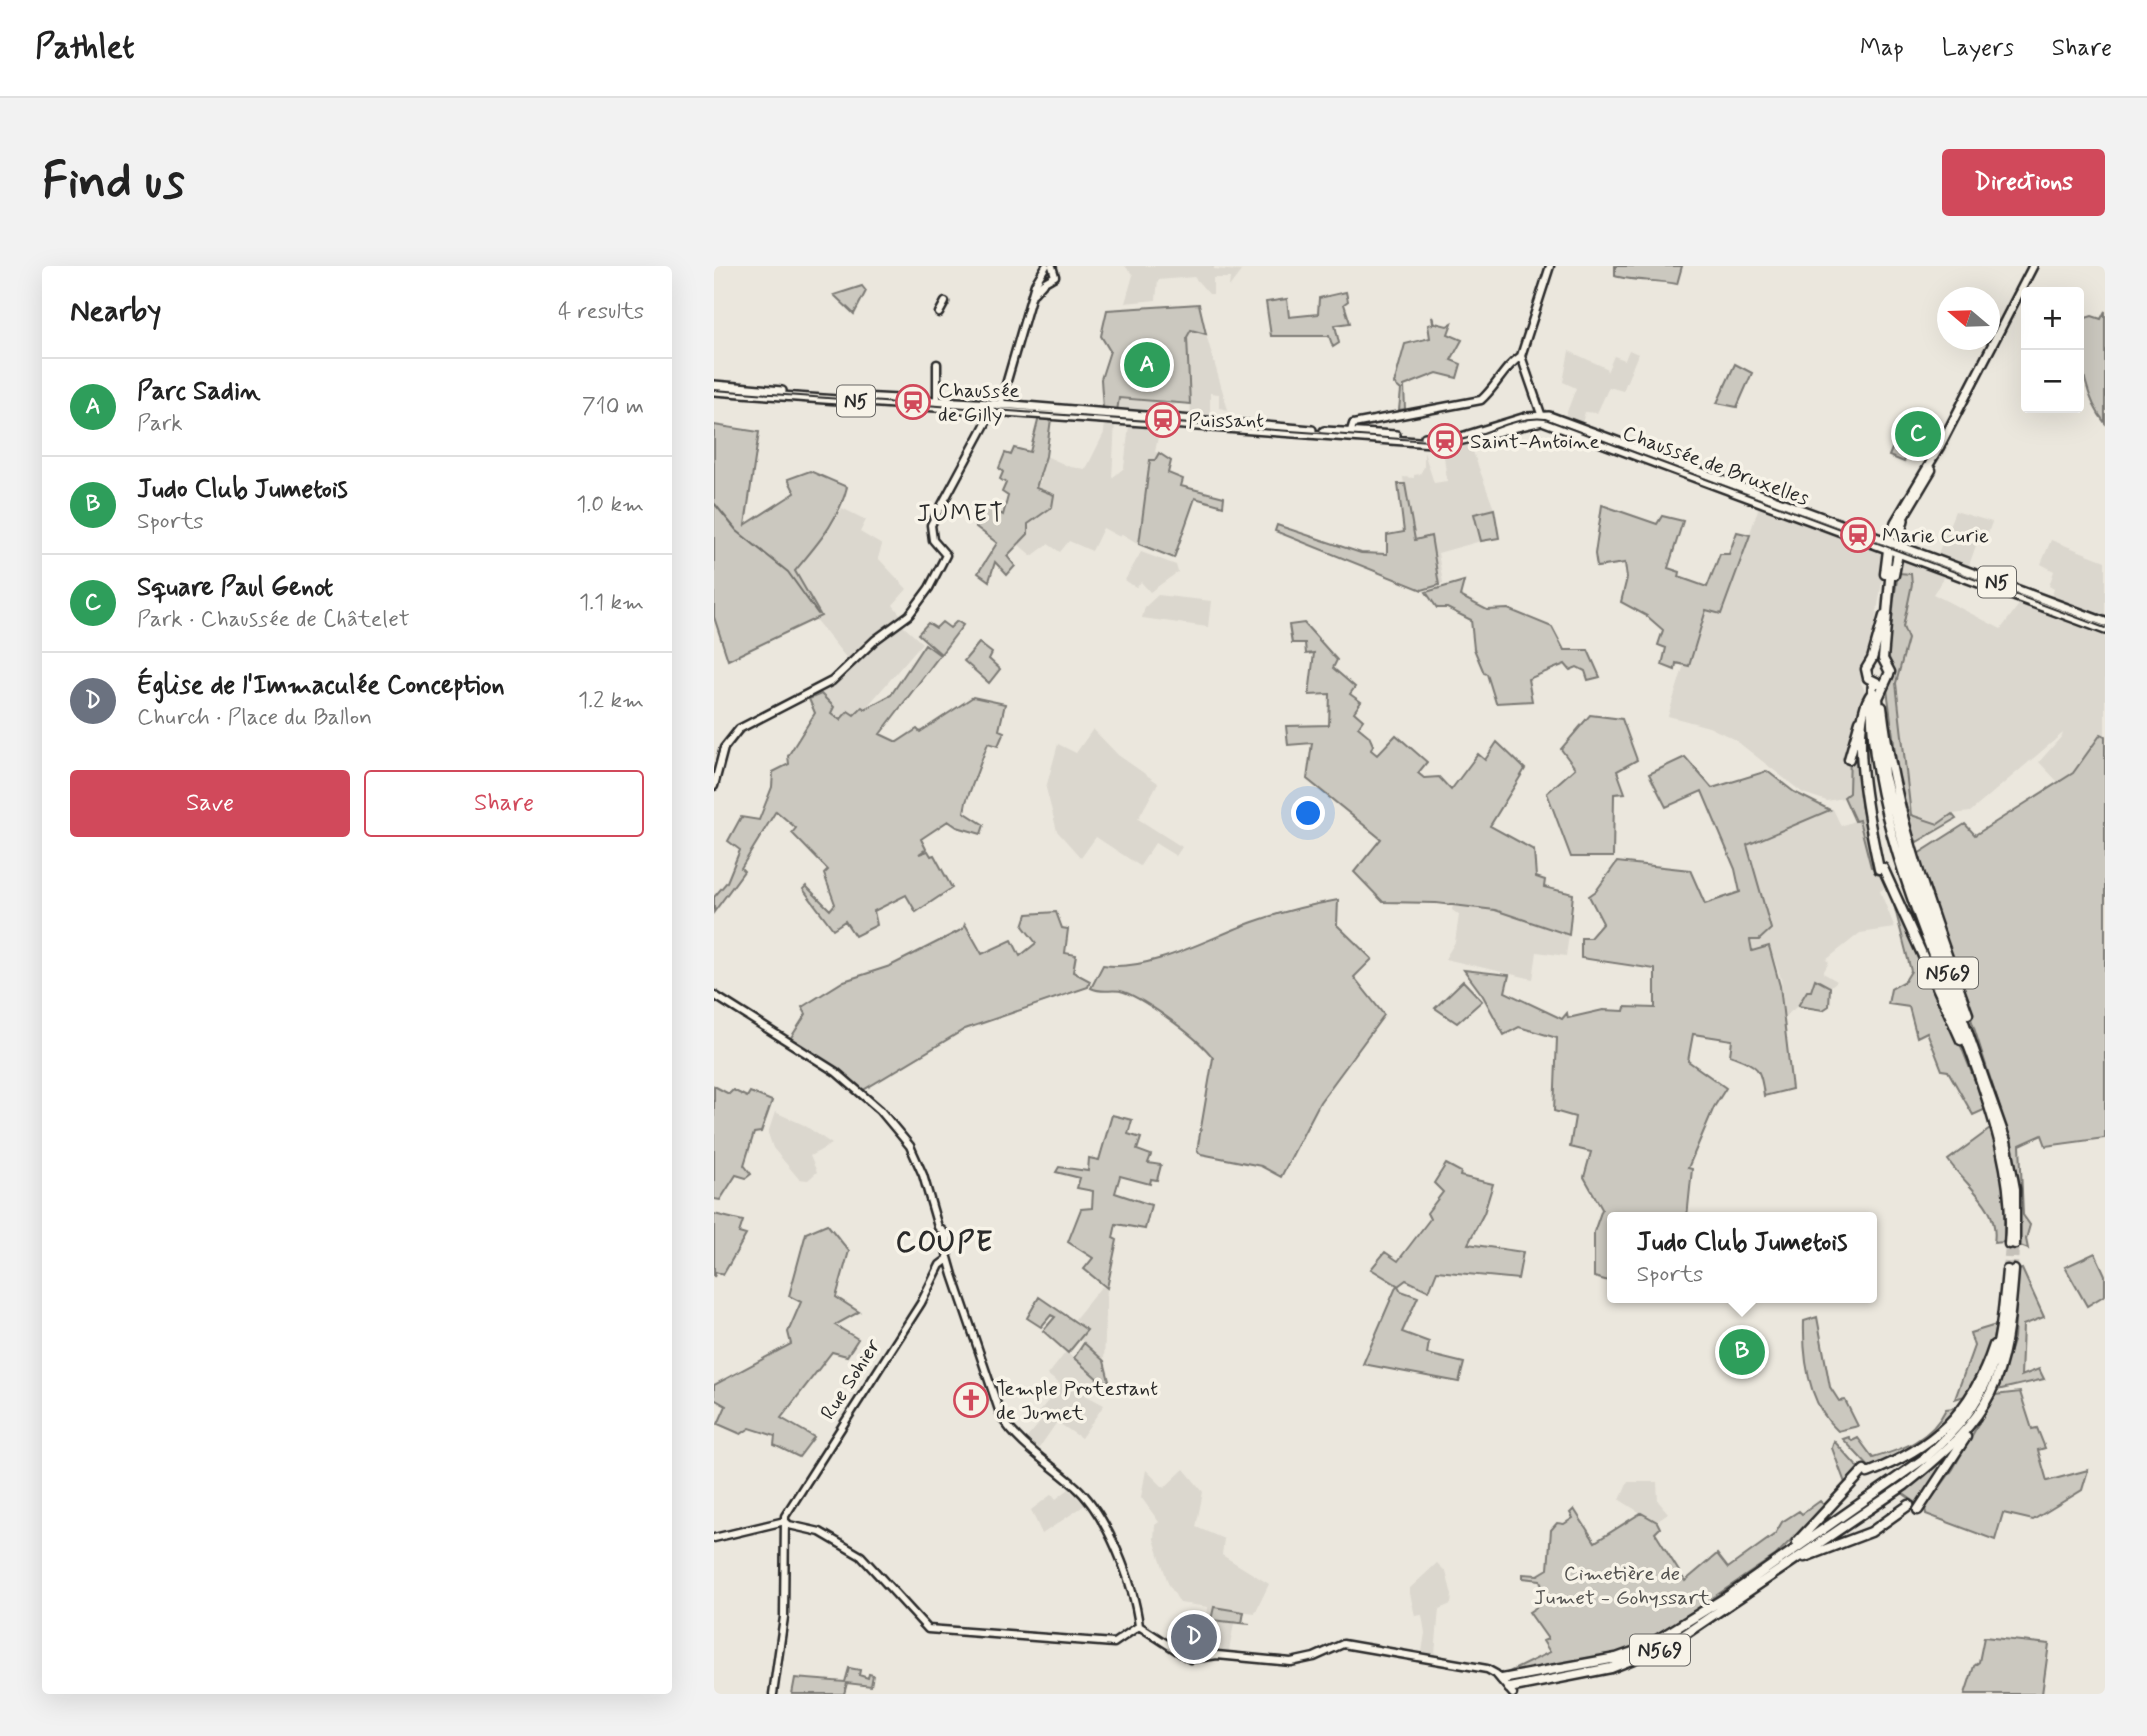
<!DOCTYPE html>
<html lang="en">
<head>
<meta charset="utf-8">
<style>
	body { margin:0; font-family:Mynerve,sans-serif; background:#f2f2f2; color:#222 }
	.controls { position:absolute; right:21px; top:21px; display:grid; overflow:hidden; border-radius:7px; box-shadow:0 7px 28px #0002 }
	.controls button { width:63px; height:63px; display:grid; place-items:center; padding:0; border:0; border-bottom:2px solid #e0e0e0; background:#fff; color:#222; font:35px sans-serif }
	.compass { position:absolute; left:1223px; top:21px; width:63px; height:63px; border-radius:50%; background:#fff; box-shadow:0 7px 28px #0002; rotate:289deg }
	.you { position:absolute; left:595px; top:548px; width:24px; height:24px; margin:-18px; border:5px solid #fff; border-radius:50%; background:#1a73e8; box-shadow:0 0 0 10px #1a73e833 }
	.badge { display:grid; place-items:center; width:46px; height:46px; border-radius:50%; background:#d1495b; color:#fff; font-size:23px; font-weight:700 }
	.pin { position:absolute; translate:-50% -50%; border:4px solid #fff; box-shadow:0 2px 7px #0006 }
	.popup { position:absolute; left:893px; top:946px; width:270px; height:91px; box-sizing:border-box; display:grid; place-content:center; border-radius:7px; background:#fff; filter:drop-shadow(0 2px 5px #0005); font-size:23px; white-space:nowrap; color:#767676 }
	.popup b { font-size:26px; color:#222 }
	.popup::after { content:''; position:absolute; left:50%; top:100%; margin-left:-14px; border:14px solid transparent; border-top-color:#fff }
	.list { margin:0; padding:0; list-style:none }
	h2 { display:flex; justify-content:space-between; align-items:center; height:91px; margin:0; padding:0 28px; font-size:30px }
	h2 small { font-size:23px; font-weight:400; color:#767676 }
	.list li { display:grid; grid-template-columns:46px 1fr auto; gap:21px; align-items:center; box-sizing:border-box; height:98px; padding:0 28px; border-top:2px solid #e0e0e0 }
	.list b { display:block; font-size:26px; white-space:nowrap }
	.list p { margin:0; font-size:23px; white-space:nowrap; color:#767676 }
	.list em { font-size:23px; font-style:normal; color:#767676 }
	.actions { display:flex; gap:14px; padding:21px 28px }
	.actions a { flex:1; padding:16px 0; border:2px solid #d1495b; border-radius:7px; text-align:center; font-size:24px; color:#d1495b }
	.actions .main { background:#d1495b; color:#fff }
	.map { position:relative; flex:none; width:1391px; height:1428px; overflow:hidden; border-radius:7px }
	header { display:flex; align-items:center; gap:42px; box-sizing:border-box; height:98px; padding:0 35px; background:#fff; border-bottom:2px solid #e0e0e0 }
	header strong { font-size:33px }
	nav { display:flex; gap:38px; margin-inline-start:auto; font-size:24px }
	.intro { display:flex; align-items:center; justify-content:space-between; box-sizing:border-box; height:168px; padding:0 42px }
	h1 { margin:0; font-size:49px }
	.button { padding:18px 32px; border-radius:7px; background:#d1495b; color:#fff; font-size:24px; font-weight:700 }
	main { display:flex; gap:42px; padding:0 42px }
	aside { flex:1; background:#fff; border-radius:7px; box-shadow:0 7px 28px #0002 }
	.map>svg:first-child { display:block }
	.built { fill:#dbd7ce }
	.green { fill:#cbc8bf; stroke:#7b7a75; stroke-width:2 }
	.lines { fill:none; stroke-linecap:round; stroke-linejoin:round }
	.stream { stroke:#72716c; stroke-width:2 }
	.highway-tunnel { stroke:#c5c1b9; stroke-width:8; stroke-dasharray:8 4; stroke-linecap:butt }
	.secondary-casing { stroke:#2b2b2b; stroke-width:11 }
	.primary-casing { stroke:#2b2b2b; stroke-width:12 }
	.highway-casing { stroke:#2b2b2b; stroke-width:13 }
	.secondary { stroke:#f7f3e8; stroke-width:6 }
	.primary { stroke:#f7f3e8; stroke-width:7 }
	.highway { stroke:#f7f3e8; stroke-width:8 }
	.tram { stroke:#2b2b2b; stroke-width:2 }
	.labels { text-anchor:middle; stroke-width:7; stroke-linejoin:round; paint-order:stroke }
	.shield { fill:#f7f3e8; stroke:#686764; stroke-width:2 }
	.shield-label { font-size:19px; font-weight:bold; fill:#2b2b2b }
	.poi-label { font-size:21px; fill:#2b2b2b; stroke:#f7f3e8; text-anchor:start }
	.street-label { font-size:21px; fill:#2b2b2b; stroke:#f7f3e8 }
	.park-label { font-size:21px; fill:#535250; stroke:#f7f3e8 }
	.quarter-label { font-size:24px; letter-spacing:2px; fill:#2b2b2b; stroke:#f7f3e8 }
	.district-label { font-size:28px; font-weight:bold; letter-spacing:2px; fill:#2b2b2b; stroke:#f7f3e8 }
</style>
</head>
<body>
<header>
<strong>Pathlet</strong>
<nav><a>Map</a><a>Layers</a><a>Share</a></nav>
</header>
<div class="intro"><h1>Find us</h1><a class="button">Directions</a></div>
<main>
<aside>
<h2>Nearby<small>4 results</small></h2>
<ul class="list">
<li><span class="badge" style="background:#2e9e5b">A</span><div><b>Parc Sadin</b><p>Park</p></div><em>710 m</em></li>
<li><span class="badge" style="background:#2e9e5b">B</span><div><b>Judo Club Jumetois</b><p>Sports</p></div><em>1.0 km</em></li>
<li><span class="badge" style="background:#2e9e5b">C</span><div><b>Square Paul Genot</b><p>Park · Chaussée de Châtelet</p></div><em>1.1 km</em></li>
<li><span class="badge" style="background:#6b7280">D</span><div><b>Église de l'Immaculée Conception</b><p>Church · Place du Ballon</p></div><em>1.2 km</em></li>
</ul>
<div class="actions"><a class="main">Save</a><a>Share</a></div>
</aside>
<div class="map">
<svg width="1391" height="1428" viewBox="0 0 1391 1428">
	<rect width="100%" height="100%" fill="#ebe7dd"/>
	<filter id="ink" filterUnits="userSpaceOnUse"><feTurbulence type="fractalNoise" baseFrequency=".0143" numOctaves="2"/><feDisplacementMap in="SourceGraphic" scale="14" xChannelSelector="R" yChannelSelector="G"/><feConvolveMatrix kernelMatrix="1 2 1 2 8 2 1 2 1" color-interpolation-filters="sRGB"/></filter>
	<g filter="url(#ink)">
		<!-- built -->
		<path class="built" d="M411 0H500V3L527 5 515 21 516 12H499V28H495L480 11 444 14 442 34 411 37 419 9Z
			M477 64 492 68 514 144 505 142V128L496 127V152L477 151 473 71Z
			M915 84 924 88 909 125 895 121 883 147 871 146 868 157 851 151 862 122 849 116 855 85 892 102 893 106 900 90 911 94Z
			M404 132 460 137 459 150 403 145Z
			M391 153 401 155 398 212 410 202 415 159 446 161 441 186 445 187 441 194H436L425 278 408 268 406 271 389 262 378 285 355 275 346 286 334 278 318 290 305 279 314 268 323 216 326 217 332 190 356 201 372 203 390 167Z
			M755 175 780 243 760 248 767 275 724 287 729 317 725 319 716 275 701 274 693 245 689 211 700 212V209L706 208 710 201V186L720 217 733 215 729 182Z
			M1047 235 1118 268 1173 287 1155 391 1148 405 1147 417 1151 425 1135 531 1113 535 1089 527 1020 473 995 461 954 450 988 341 1008 348Z
			M128 242 152 254 146 266 168 279 164 292 193 323 179 339 189 352 134 394 101 353 107 350 81 305 115 264Z
			M1241 245 1278 256 1272 273 1265 271 1254 302 1223 290Z
			M1337 274 1391 295V352L1336 334 1340 323 1335 320 1340 305 1327 298Z
			M427 286 462 299 464 306 436 326 427 316 423 321 418 319 411 314Z
			M1187 288 1232 309 1219 328 1287 363 1309 333 1391 364V470L1359 507 1344 516 1325 496 1348 470 1349 467 1256 546 1238 548 1224 558 1197 549 1187 495 1182 417 1194 373 1189 361 1198 318 1184 307Z
			M444 329 497 335 494 361 428 352 431 341Z
			M189 360 208 377 151 443 126 455 116 447 120 441 107 428 164 376Z
			M379 463 404 489 444 517 424 553 468 581 462 590 441 577 426 600 382 571 367 592 343 565 332 522 344 478 362 487Z
			M1119 543 1127 560 1145 553 1157 601 1165 603 1171 622 1166 625 1181 662 1146 667 1112 694 1115 696 1109 707 1123 715 1116 721 1101 713 1097 726 1093 725 1085 739 1070 751 1067 713 1056 681 1038 686 1033 578Z
			M739 638 781 644 855 669 852 690 823 686 819 713 731 693 741 676 745 649 738 644Z
			M61 846 90 859 118 878 96 890 103 906 94 914 85 913 59 882 54 867Z
			M387 1021 393 1022 390 1095 366 1073 373 1064 361 1053Z
			M352 1086 383 1112 371 1129 390 1139 367 1172 343 1156 323 1185 312 1173 330 1152 324 1147 347 1119 334 1109Z
			M470 1203 489 1226 482 1261 510 1273 508 1289 555 1318 541 1347 500 1342 498 1354 520 1357 515 1385 507 1384 506 1375 497 1377 496 1382 484 1380 488 1363H491L493 1355 494 1341 466 1337 454 1317 440 1273 441 1259 445 1256 427 1231 432 1204 450 1222Z
			M914 1216H943L944 1235 954 1247 941 1256 906 1234Z
			M355 1223 371 1239 328 1268 317 1244 338 1228 342 1233Z
			M723 1297 732 1306 738 1329 737 1338 725 1343 721 1388 708 1386 711 1367 708 1349 701 1350 695 1323Z"/>
		<!-- green -->
		<path class="green" d="M901 0H968L963 18C945 14 916 15 901 10Z
			M148 20 152 25 140 48 120 29Z
			M632 26 634 35 630 38 636 57 621 59 625 77 619 81 615 70H557L552 36 573 33 575 51 604 48 605 32Z
			M485 38 492 68 477 64 473 71 476 138 405 132 403 145 389 143 387 113 396 85 387 70 393 44Z
			M1391 45V157C1369 130 1365 88 1365 54L1378 50 1387 53Z
			M718 50 721 57 733 60 738 57 734 68 748 74 737 94 747 98 743 112 723 107 690 120 691 143 685 144 687 124 680 118 691 78 716 72 714 59 719 58Z
			M1021 98 1038 107 1023 141 1003 137Z
			M1192 148 1228 161 1217 182 1199 176 1190 196 1175 190Z
			M325 151 337 153 332 190 322 222 340 229 338 241 314 258V268L293 290 301 300 293 309 281 296 275 315 264 307 283 277 262 261 273 239 289 249 294 230 288 226 292 217 286 213 289 206 285 202 291 187 297 189 300 182 316 186Z
			M0 159 45 166 31 259 81 227 74 213 96 205 133 221C124 256 103 278 81 305L107 350 14 394 0 351Z
			M445 187 457 195 454 207 469 213 467 220 510 231 509 240 481 232 460 292 425 278 436 194H441Z
			M684 218H691L701 274 717 270 725 319 708 324 561 265 563 259 647 287 673 288V269L690 266Z
			M888 239 943 258 948 250 969 255 954 302 966 306 965 311 993 321 1006 288H1015L1023 266 1036 269 1007 348 992 344 975 400 962 397 961 404 948 399 952 382 944 379 949 364 933 350 907 336 913 312 911 297 883 301 881 288Z
			M780 243 785 272 767 275 760 248Z
			M1184 307 1197 308 1198 318 1189 361 1194 373 1182 417 1197 549 1224 558 1238 548 1242 553 1203 576 1190 557 1173 423C1188 400 1174 401 1173 383 1173 359 1181 332 1184 307Z
			M750 315 746 330 773 344 794 343 838 361 850 384H874L886 411 874 414 871 405 863 401 856 404 851 398 814 413 818 435 782 437 773 408 770 407 760 383 757 354 733 342H723L712 326Z
			M243 355 249 359 227 388 204 368 214 357 222 362 228 356 236 362Z
			M590 357 623 394 619 402 641 421 636 428 647 436 640 446 649 454 644 461 655 470 659 479 657 484 663 489 682 469 713 496 704 507 710 512 725 511 737 524 764 488 771 494 783 476 811 503 776 560 820 584 822 611 831 614 830 621 859 628 855 669 781 644 722 637 669 636 640 606 667 573 593 513 598 477 574 479 572 460 615 459 616 428 595 429 600 387 592 388 591 377H578L575 359Z
			M265 377 278 387 275 393 286 403 275 417 250 395Z
			M211 378 226 389 166 468 183 476 203 463 206 466 259 431 291 438 285 464 290 466 284 480 274 477 252 536 250 546 270 559 267 568 243 561 234 555 207 573 212 583 205 588 214 585 217 590 220 589 238 622 202 646 192 629 160 645 163 659 141 670 131 655 119 663 89 623 92 620 116 644 121 638 110 608 114 604 78 567 82 562 62 545 27 602 30 605 0 646V631L13 616 26 584 14 575 27 551 45 554 58 521 59 506 75 498 74 490 101 447 95 433 107 428 120 441 117 447 126 454 134 445 140 449 148 441 151 443 177 429Z
			M876 449 908 453 923 494 903 505 911 527 900 528 899 591H857L833 527 861 502 847 483Z
			M1146 468 1147 539 1161 602 1157 601 1145 554 1141 555 1130 531 1135 527 1136 486Z
			M1387 468 1391 470V872L1332 880 1328 869 1306 879 1309 949 1316 959 1312 973 1314 983 1301 978 1297 877 1204 588 1251 558 1261 569 1359 507Z
			M971 491 998 522 1053 505 1080 526 1116 544 1033 579 1057 663 1045 674H1036L1038 685 1055 680 1066 720 1078 823 1050 830C1047 800 1043 800 1016 789L1018 774 979 768 974 795 1012 822 1000 841 974 902 978 903 973 951H898V1016L880 1011V966L888 943 870 911 877 886 856 881 861 851 840 845 843 772 805 761 790 769 769 730 750 704 795 709 791 726 848 753 853 747 854 752 889 744 910 745 911 741 941 742V703L867 692V672H876L889 657 875 630 882 625 903 596 976 604 991 638 1026 626 1021 603 988 525 952 541 935 508Z
			M1176 623 1239 760 1272 843 1259 849 1234 805 1228 804 1213 766 1203 771 1195 741 1174 738 1177 723 1191 715 1197 705Z
			M624 634 623 659 658 693 640 711 670 749 606 836 567 911 547 900 487 888 483 885 499 792C486 773 432 734 410 726 399 722 389 728 377 722L389 699C434 707 497 671 539 656 567 646 595 639 624 634Z
			M342 646 348 662 354 663 351 687 362 689 359 706 376 715 374 721 251 763 146 826 76 773 92 748 88 741 130 715 176 700 249 663 251 658 268 688 298 674 306 690 322 677 309 660 313 648Z
			M1101 713 1116 721 1115 740 1109 744 1084 740 1093 725H1097Z
			M749 715 768 735 743 757 721 742Z
			M0 820 15 828 19 824 33 831 36 826 58 835 47 866 40 867 30 899 37 908 32 912 22 909 6 934 0 933Z
			M398 849 418 854 414 868 427 872 423 884 437 889 434 897 447 899 443 914 437 913 436 918 406 910 401 927 437 939 431 963 402 958 399 972 403 974 393 1022 370 1003 379 992 354 976 367 943 378 942 379 925 363 922 366 912 342 906 345 901 374 905 375 892 385 894Z
			M1276 863C1291 900 1291 937 1290 976L1280 977C1286 940 1254 923 1234 894Z
			M732 898 747 906 746 910 779 918 770 947 754 978 809 986 804 1013 723 1005 715 1025 692 1014 684 1020 687 1025 704 1031 688 1066 715 1076 713 1088 750 1097 745 1116 649 1098 683 1019 657 1003 671 986 684 995 716 953 713 947 729 926 720 917Z
			M0 948 29 955 25 967 32 969 9 1009 2 1006 0 1011Z
			M113 958 135 985 122 1031 145 1046 121 1059 144 1073 133 1090 118 1086 67 1152 100 1171 85 1191 60 1179 61 1170 36 1162 27 1168 4 1158 12 1140 0 1133V1119L77 1078 74 1066 87 1036 75 1030 92 967Z
			M1381 987 1391 1009V1029L1373 1040 1351 1001Z
			M1308 1003 1330 1051 1309 1059 1307 1110 1325 1103 1330 1113 1283 1124 1300 1072 1304 1004Z
			M325 1031 373 1064 354 1087 329 1065 341 1051 337 1049 327 1061 313 1052Z
			M1103 1051 1116 1121 1125 1135 1131 1134 1144 1160 1124 1165C1094 1138 1089 1093 1090 1055Z
			M1282 1059 1276 1086 1254 1129 1241 1133 1260 1080 1256 1067Z
			M370 1077 390 1095 395 1115H386L360 1092Z
			M1306 1126 1318 1163 1323 1162 1331 1182 1324 1184 1333 1215 1374 1204 1368 1224 1319 1254 1289 1247 1281 1274 1212 1248 1211 1242 1239 1203 1281 1129Z
			M1248 1141 1218 1173 1157 1203 1129 1173 1135 1171 1138 1175 1144 1172 1159 1192C1189 1183 1217 1174 1232 1143Z
			M1120 1175 1146 1204 1062 1289 932 1377 903 1387 792 1410 791 1408 836 1386 829 1375 834 1373 815 1346 832 1335 826 1314 809 1312V1308L824 1309 834 1303 837 1264 843 1257 850 1258 859 1252 856 1247 860 1243 881 1276 927 1247 943 1256 946 1262 941 1267 971 1315 1003 1288 1014 1302 1061 1268 1068 1256 1085 1245 1088 1248 1106 1235 1110 1239 1131 1217 1118 1182Z
			M1248 1177 1204 1238 1188 1227 1240 1182Z
			M500 1341 530 1346 528 1357 536 1358 497 1354Z
			M1270 1371 1335 1378 1328 1428H1251L1260 1400 1265 1396Z
			M135 1402 146 1404 145 1409 154 1412 155 1408 159 1409 157 1420 133 1417 130 1428H78L81 1412 131 1416Z"/>
		<g class="lines">
			<!-- stream -->
			<path class="stream" d="M0 237 23 265 74 306 104 348"/>
			<!-- highway-tunnel -->
			<path class="highway-tunnel" d="M1177 302 1180 270
				M1293 1004 1295 978
				M1300 1004 1301 978"/>
			<!-- secondary casing -->
			<g class="secondary-casing">
				<path id="secondary" d="M320 27 329 17 341 10 338 0
					M225 47 231 36
					M223 138V98
					M286 139 321 18 332 0
					M827 148 807 90 836 0
					M636 168 639 158 767 134C783 120 789 102 807 90
					M0 520 10 482 25 463 118 415 161 374 195 349 215 322 232 289 219 274 217 259 273 155 276 141
					M0 729 122 806 166 844 196 880 209 909 224 961 234 970 233 988 239 1009 287 1150C304 1179 337 1198 361 1220 393 1248 420 1318 425 1360
					M71 1255 75 1259 106 1266 147 1290 214 1363 400 1377 425 1360
					M0 1272 71 1255
					M425 1360 476 1393 503 1389 577 1396 600 1391 629 1378 773 1403 782 1408 799 1428
					M59 1428 70 1351 71 1250 207 1037 226 999 234 993"/>
			</g>
			<!-- primary casing -->
			<g class="primary-casing">
				<path id="primary" d="M0 119 68 125
					M0 125 732 178 828 155 1391 364
					M146 131 299 139 598 164
					M610 165 682 169
					M711 171 744 172 812 151 835 150 1391 356
					M1175 278 1181 256 1225 182 1319 0
					M1184 280 1190 254"/>
			</g>
			<!-- highway casing -->
			<g class="highway-casing">
				<path id="highway" d="M1183 261 1217 204
					M1177 302 1169 393 1176 406 1164 432 1170 509 1196 603 1292 875 1301 923V978
					M1171 308 1174 284
					M1180 309 1184 287
					M1159 416C1147 532 1219 683 1259 792 1280 852 1301 914 1295 978
					M1164 417 1154 412 1152 403 1158 393 1170 350
					M1158 427C1133 457 1157 565 1165 603
					M1168 441C1181 551 1217 644 1254 748
					M1135 493 1146 455
					M1169 602 1247 774
					M1154 1207C1219 1182 1258 1147 1280 1079
					M1204 1244 1252 1171
					M1083 1276 1150 1204
					M1091 1291 1157 1266 1195 1239
					M788 1413 902 1392 930 1382 1014 1330 1211 1192C1281 1130 1285 1093 1293 1004
					M795 1422 897 1402 955 1379 1191 1219C1282 1146 1291 1119 1300 1004"/>
			</g>
			<!-- secondary -->
			<use href="#secondary" class="secondary"/>
			<!-- primary -->
			<use href="#primary" class="primary"/>
			<!-- highway -->
			<use href="#highway" class="highway"/>
			<!-- tram -->
			<path class="tram" d="M0 124 729 176C764 176 796 149 831 153L1391 362"/>
		</g>
	</g>
	<!-- icons -->
	<defs>
		<g id="station-ring" transform="scale(1.75)"><circle r="9.5" fill="#f7f3e8" stroke="#d1495b" stroke-width="1.5"/><path d="M-3-6H3Q5-6 5-4V2Q5 4 3 4L4.5 6H3L1.5 4h-3L-3 6H-4.5L-3 4Q-5 4-5 2V-4Q-5-6-3-6ZM-3.5-4v3h7v-3ZM-3.5 1v1.5H-2V1ZM2 1v1.5H3.5V1Z" fill="#d1495b"/></g>
		<g id="church-ring" transform="scale(1.75)"><circle r="9.5" fill="#f7f3e8" stroke="#d1495b" stroke-width="1.5"/><path d="M-1.2-6h2.4v3.5h3.3v2.4h-3.3V6h-2.4V-.1h-3.3v-2.4h3.3Z" fill="#d1495b"/></g>
	</defs>
	<g fill-rule="evenodd">
		<use href="#station-ring" x="199" y="136"/>
		<use href="#station-ring" x="449" y="154"/>
		<use href="#station-ring" x="731" y="175"/>
		<use href="#station-ring" x="1144" y="269"/>
		<use href="#church-ring" x="257" y="1134"/>
	</g>
	<g class="labels">
		<!-- shield labels -->
		<g class="shield">
			<rect x="123" y="119.5" width="38" height="31" rx="5"/>
			<rect x="1264" y="300.5" width="38" height="31" rx="5"/>
			<rect x="1204" y="691.5" width="60" height="31" rx="5"/>
			<rect x="916" y="1368.5" width="60" height="31" rx="5"/>
		</g>
		<g class="shield-label">
			<text x="142" y="142">N5</text>
			<text x="1283" y="323">N5</text>
			<text x="1234" y="714">N569</text>
			<text x="946" y="1391">N569</text>
		</g>
		<!-- poi labels -->
		<g class="poi-label">
			<text x="224" y="131">Chaussée<tspan x="224" dy="24">de Gilly</tspan></text>
			<text x="474" y="161">Puissant</text>
			<text x="756" y="182">Saint-Antoine</text>
			<text x="1168" y="276">Marie Curie</text>
			<text x="282" y="1129">Temple Protestant<tspan x="282" dy="24">de Jumet</tspan></text>
		</g>
		<!-- street labels -->
		<g class="street-label">
			<text transform="translate(1002 199) rotate(20)" y="7">Chaussée de Bruxelles</text>
			<text transform="translate(136 1113) rotate(-57)" y="7">Rue Sohier</text>
		</g>
		<!-- park labels -->
		<g class="park-label">
			<text x="908" y="1314">Cimetière de<tspan x="908" dy="24">Jumet - Gohyssart</tspan></text>
		</g>
		<!-- quarter labels -->
		<g class="quarter-label">
			<text x="247" y="255">JUMET</text>
		</g>
		<!-- district labels -->
		<g class="district-label">
			<text x="231" y="985">COUPE</text>
		</g>
	</g>
</svg>
<div class="controls">
<button>+</button>
<button>−</button>
</div>
<svg class="compass" viewBox="-18 -18 36 36"><path d="M0-13l5 13h-10z" fill="#e53935"/><path d="M0 13l5-13h-10z" fill="#767676"/></svg>
<div class="you"></div>
<div class="pin badge" style="left:433px;top:99px;background:#2e9e5b">A</div>
<div class="pin badge" style="left:1028px;top:1086px;background:#2e9e5b">B</div>
<div class="popup"><b>Judo Club Jumetois</b>Sports</div>
<div class="pin badge" style="left:1204px;top:168px;background:#2e9e5b">C</div>
<div class="pin badge" style="left:480px;top:1371px;background:#6b7280">D</div>
</div>
</main>
</body>
</html>
